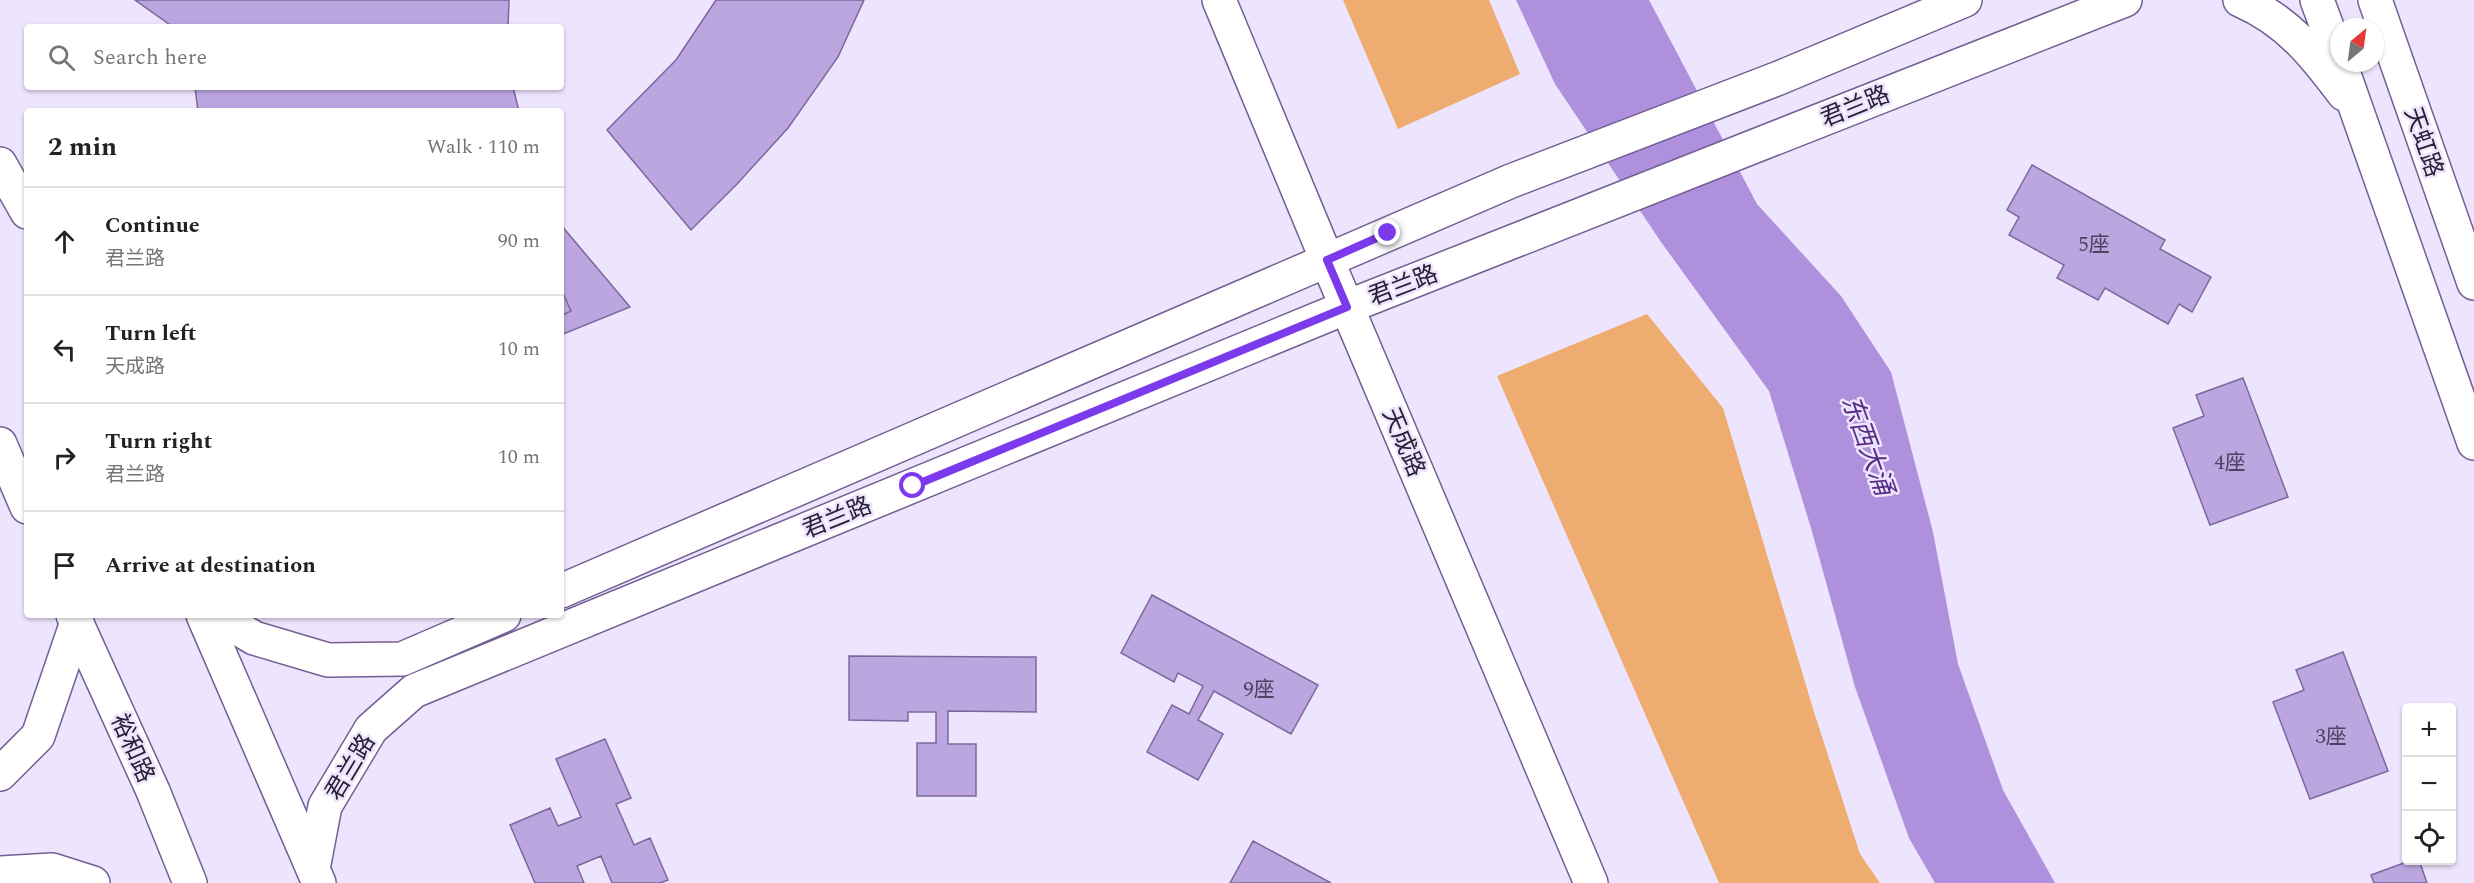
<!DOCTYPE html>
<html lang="en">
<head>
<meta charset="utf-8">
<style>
	body { margin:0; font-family:Spectral,"Noto Sans SC",serif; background:#f6f6f6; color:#222 }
	.controls { position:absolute; right:18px; bottom:18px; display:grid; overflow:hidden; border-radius:6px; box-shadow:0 2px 4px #0004 }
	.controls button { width:54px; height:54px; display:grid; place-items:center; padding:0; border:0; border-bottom:2px solid #e0e0e0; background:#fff; color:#222; font:30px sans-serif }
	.compass { position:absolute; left:2330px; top:18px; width:54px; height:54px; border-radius:50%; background:#fff; box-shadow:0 2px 4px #0004; rotate:29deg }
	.stop { position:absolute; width:18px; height:18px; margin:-14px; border:4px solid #7c3aed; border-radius:50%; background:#fff }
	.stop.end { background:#7c3aed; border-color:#fff; box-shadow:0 2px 6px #0008 }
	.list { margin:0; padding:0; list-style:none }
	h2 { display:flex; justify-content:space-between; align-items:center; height:78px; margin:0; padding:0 24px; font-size:26px }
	h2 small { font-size:20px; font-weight:400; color:#767676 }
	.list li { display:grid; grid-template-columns:39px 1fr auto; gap:18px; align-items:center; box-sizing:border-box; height:108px; padding:0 24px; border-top:2px solid #e0e0e0 }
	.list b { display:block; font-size:22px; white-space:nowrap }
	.list p { margin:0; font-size:20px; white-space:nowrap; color:#767676 }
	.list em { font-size:20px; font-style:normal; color:#767676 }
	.icon { flex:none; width:33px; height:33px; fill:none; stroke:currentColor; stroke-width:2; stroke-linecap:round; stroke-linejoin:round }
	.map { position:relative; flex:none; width:2474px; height:883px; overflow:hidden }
	.search { position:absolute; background:#fff; box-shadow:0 2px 4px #0004; left:24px; top:24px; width:540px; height:66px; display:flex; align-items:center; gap:15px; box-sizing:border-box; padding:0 21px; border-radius:6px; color:#767676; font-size:22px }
	.panel { position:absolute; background:#fff; box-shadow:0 2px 4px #0004; left:24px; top:108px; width:540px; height:510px; border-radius:6px }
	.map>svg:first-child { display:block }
	.green { fill:#efac70 }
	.water { fill:#af90dd }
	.building { fill:#bca6e0; stroke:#7c679d; stroke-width:1.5 }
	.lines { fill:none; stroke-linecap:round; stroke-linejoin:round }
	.minor-casing { stroke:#745f94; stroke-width:36 }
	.major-casing { stroke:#745f94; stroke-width:36 }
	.minor { stroke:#fff; stroke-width:33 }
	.major { stroke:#fff; stroke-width:33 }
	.route { stroke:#7c3aed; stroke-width:8 }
	.labels { text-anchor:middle; stroke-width:5; stroke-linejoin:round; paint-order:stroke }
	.number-label { font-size:21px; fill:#4e4260 }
	.street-label { font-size:24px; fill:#292036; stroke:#ede4fd }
	.water-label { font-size:26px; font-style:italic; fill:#572c86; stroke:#ede4fd }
</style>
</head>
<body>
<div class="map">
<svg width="2474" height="883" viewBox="0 0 2474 883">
	<rect width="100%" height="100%" fill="#ede4fd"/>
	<!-- green -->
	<path class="green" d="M1343 0H1489L1520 74 1398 129Z
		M1647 314 1723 408 1814 712 1860 854 1880 883H1719L1497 376Z"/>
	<!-- water -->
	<path class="water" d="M1516 0H1649L1757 204 1841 296 1891 372 1933 532 1958 664 2003 790 2055 883H1935L1909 838 1855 687 1811 528 1769 391 1661 242 1555 84Z"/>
	<!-- building -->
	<path class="building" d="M135 0H509L508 27H173Z
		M716 0H864L838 57 788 128 737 184 691 230 607 130 676 60Z
		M195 87H513L519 111H198Z
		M2032 165 2165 240 2160 249 2211 277 2192 312 2179 304 2168 324 2105 288 2098 300 2057 278 2064 265 2009 235 2019 217 2007 210Z
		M561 225 630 307 561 335Z
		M561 289 571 311 561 316Z
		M2243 378 2288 497 2210 525 2173 428 2204 416 2196 395Z
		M1152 595 1318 685 1291 734 1214 691 1198 720 1223 734 1198 780 1147 752 1172 705 1189 714 1203 686 1178 673 1174 682 1121 653Z
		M2343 652 2388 771 2310 799 2273 702 2304 690 2296 670Z
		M849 656 1036 657V712L948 711V744H976V796H917V743H936V712H908V721L849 720Z
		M605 739 631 798 616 804 634 845 650 838 668 880 660 883H612L601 856 577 866 584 883H535L510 825 550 808 558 826 581 817 556 759Z
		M1253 841 1331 883H1230Z
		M2412 860H2419L2427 883H2374L2371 875Z"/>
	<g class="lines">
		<!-- minor casing -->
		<g class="minor-casing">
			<path id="minor" d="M1219 0 1327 260 1591 883
				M561 591 1511 181 1779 78 1965 0
				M216 615 254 638 328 660 402 659 504 615
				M0 774 38 736 77 622
				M313 869 325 806 371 729 414 691 1347 307 2125 0
				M0 873 52 870 93 883"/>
		</g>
		<!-- major casing -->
		<g class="major-casing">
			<path id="major" d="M2240 0C2288 21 2313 53 2344 94
				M2317 0 2339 59
				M2375 0 2474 283
				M2340 63 2474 443
				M0 164 27 212
				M0 444 27 507
				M73 615 153 791 190 883
				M203 615 319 883"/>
		</g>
		<!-- minor -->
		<use href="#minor" class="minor"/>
		<!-- major -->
		<use href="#major" class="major"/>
	</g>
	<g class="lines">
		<!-- route -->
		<path class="route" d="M913 486 1347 307 1327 260 1388 233"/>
	</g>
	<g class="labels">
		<!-- number labels -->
		<g class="number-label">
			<text x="2094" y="251">5座</text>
			<text x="2230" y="469">4座</text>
			<text x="1259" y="696">9座</text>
			<text x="2331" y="743">3座</text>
		</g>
		<!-- street labels -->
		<g class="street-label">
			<text transform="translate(1855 106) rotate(-22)" y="8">君兰路</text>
			<text transform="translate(2424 142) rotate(71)" y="8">天虹路</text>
			<text transform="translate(1403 285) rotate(-21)" y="8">君兰路</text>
			<text transform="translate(1404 442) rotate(67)" y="8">天成路</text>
			<text transform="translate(837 517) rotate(-22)" y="8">君兰路</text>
			<text transform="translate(133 748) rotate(66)" y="8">裕和路</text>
			<text transform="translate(350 767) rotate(-59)" y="8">君兰路</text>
		</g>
		<!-- water labels -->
		<g class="water-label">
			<text transform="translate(1868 445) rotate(70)" y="9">东西大涌</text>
		</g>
	</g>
</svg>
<div class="controls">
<button>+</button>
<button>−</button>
<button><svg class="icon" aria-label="locate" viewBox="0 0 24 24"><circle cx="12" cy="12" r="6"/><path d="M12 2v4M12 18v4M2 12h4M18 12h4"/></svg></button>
</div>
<svg class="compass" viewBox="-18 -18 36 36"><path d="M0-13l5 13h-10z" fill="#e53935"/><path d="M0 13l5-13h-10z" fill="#767676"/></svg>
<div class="stop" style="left:913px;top:486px"></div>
<div class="stop end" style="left:1388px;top:233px"></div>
<div class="search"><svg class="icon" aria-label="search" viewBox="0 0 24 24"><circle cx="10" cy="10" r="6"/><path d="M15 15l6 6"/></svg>Search here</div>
<section class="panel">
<h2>2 min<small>Walk · 110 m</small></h2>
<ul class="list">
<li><svg class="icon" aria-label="ahead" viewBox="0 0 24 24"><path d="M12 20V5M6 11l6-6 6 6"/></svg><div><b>Continue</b><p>君兰路</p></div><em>90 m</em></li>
<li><svg class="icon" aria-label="left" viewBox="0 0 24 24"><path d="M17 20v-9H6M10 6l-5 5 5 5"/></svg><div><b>Turn left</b><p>天成路</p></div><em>10 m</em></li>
<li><svg class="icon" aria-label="right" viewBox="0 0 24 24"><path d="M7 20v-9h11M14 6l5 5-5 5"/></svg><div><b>Turn right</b><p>君兰路</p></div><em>10 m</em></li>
<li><svg class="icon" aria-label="arrive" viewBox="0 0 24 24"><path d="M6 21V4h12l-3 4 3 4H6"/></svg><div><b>Arrive at destination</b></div></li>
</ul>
</section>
</div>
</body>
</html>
